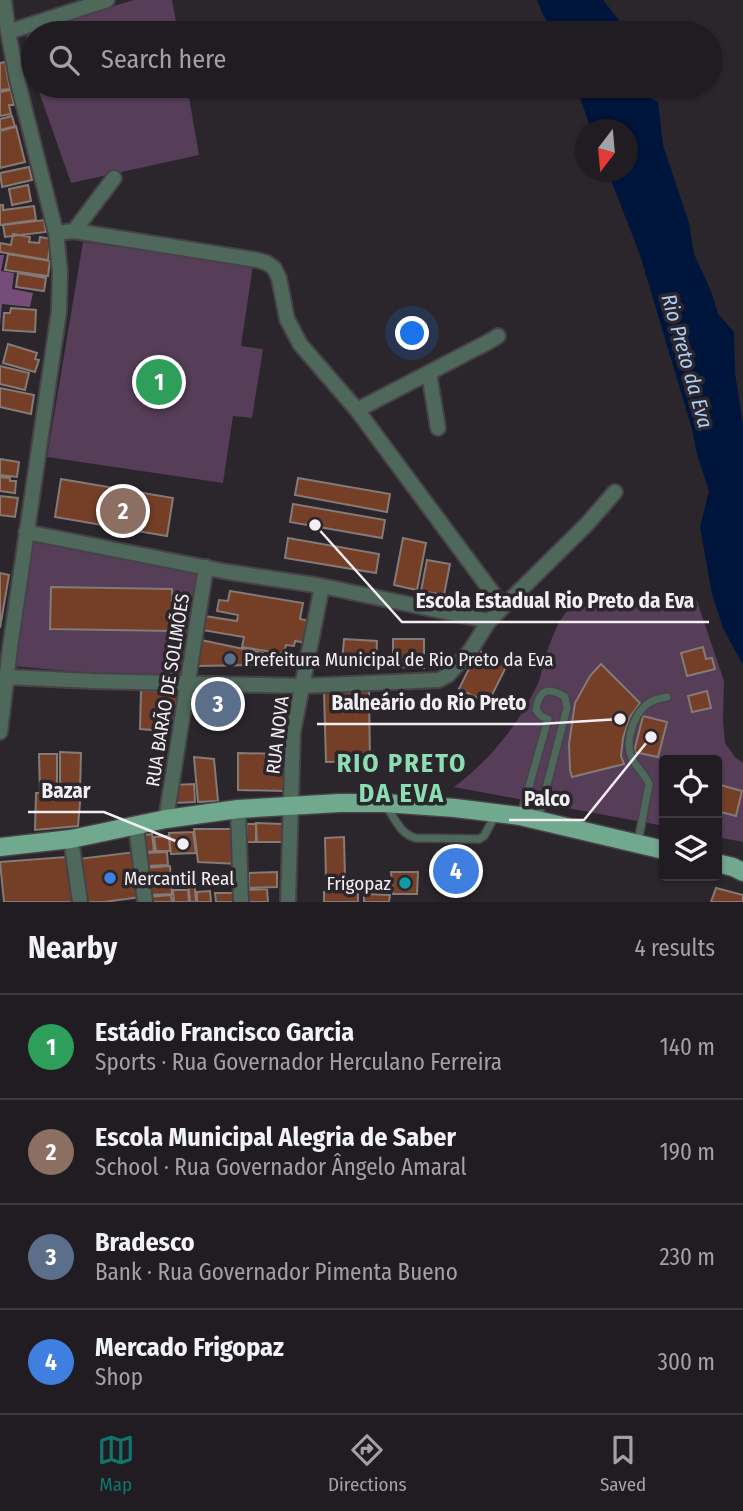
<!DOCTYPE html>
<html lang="en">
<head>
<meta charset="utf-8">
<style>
	body { margin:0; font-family:"Fira Sans Condensed",sans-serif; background:#2d292e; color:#f1f3f6 }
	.controls { position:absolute; right:21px; bottom:21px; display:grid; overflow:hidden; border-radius:7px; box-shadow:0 2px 5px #0004 }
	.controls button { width:63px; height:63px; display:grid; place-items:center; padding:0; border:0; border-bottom:2px solid #3d3a3f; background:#201c21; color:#f1f3f6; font:35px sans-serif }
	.compass { position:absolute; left:575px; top:119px; width:63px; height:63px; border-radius:50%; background:#201c21; box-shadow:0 2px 5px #0004; rotate:196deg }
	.you { position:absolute; left:413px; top:334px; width:24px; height:24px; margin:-18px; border:5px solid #fff; border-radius:50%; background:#1a73e8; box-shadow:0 0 0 10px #1a73e833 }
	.badge { display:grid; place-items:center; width:46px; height:46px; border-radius:50%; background:#0f766e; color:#fff; font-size:23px; font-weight:700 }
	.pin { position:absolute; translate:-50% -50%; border:4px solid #fff; box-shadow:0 2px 7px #0006 }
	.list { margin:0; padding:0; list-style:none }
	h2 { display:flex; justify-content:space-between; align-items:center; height:91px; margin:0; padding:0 28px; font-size:30px }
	h2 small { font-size:23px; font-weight:400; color:#a2a1a5 }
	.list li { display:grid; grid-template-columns:46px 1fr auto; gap:21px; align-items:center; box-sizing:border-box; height:105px; padding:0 28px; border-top:2px solid #3d3a3f }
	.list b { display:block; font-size:26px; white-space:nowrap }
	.list p { margin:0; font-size:23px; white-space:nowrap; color:#a2a1a5 }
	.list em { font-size:23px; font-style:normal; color:#a2a1a5 }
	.icon { flex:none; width:38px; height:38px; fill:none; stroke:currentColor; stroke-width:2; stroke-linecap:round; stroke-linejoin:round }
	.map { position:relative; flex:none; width:743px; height:902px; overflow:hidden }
	.search { position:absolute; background:#201c21; box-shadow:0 2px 5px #0004; left:21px; right:21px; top:21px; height:77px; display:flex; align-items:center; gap:18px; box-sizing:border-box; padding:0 24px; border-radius:38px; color:#a2a1a5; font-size:26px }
	.sheet { height:511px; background:#201c21 }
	nav { display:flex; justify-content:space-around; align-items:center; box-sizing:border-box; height:98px; border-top:2px solid #3d3a3f; background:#201c21; font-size:19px; color:#a2a1a5 }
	nav a { display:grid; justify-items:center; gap:4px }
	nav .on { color:#0f766e }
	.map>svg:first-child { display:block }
	.green { fill:#563d58 }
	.forest { fill:#754d78 }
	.water { fill:#00153c }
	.building { fill:#753f27; stroke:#847a76; stroke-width:2 }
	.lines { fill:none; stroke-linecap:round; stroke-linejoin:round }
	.service-casing { stroke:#474248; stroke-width:10 }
	.minor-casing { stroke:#474248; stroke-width:18 }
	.primary-casing { stroke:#474248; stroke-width:21 }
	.service { stroke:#4e685b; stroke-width:7 }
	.minor { stroke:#4e685b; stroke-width:14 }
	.primary { stroke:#71a98e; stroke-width:18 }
	.service-dot { fill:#5c6f8a; stroke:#2b262c; stroke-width:2.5 }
	.shop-dot { fill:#3f7fe0; stroke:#2b262c; stroke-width:2.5 }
	.culture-dot { fill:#0f9aa8; stroke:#2b262c; stroke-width:2.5 }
	.labels { text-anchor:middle; stroke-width:7; stroke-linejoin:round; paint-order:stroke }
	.poi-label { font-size:19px; fill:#f2eef2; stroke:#2b262c; text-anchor:start }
	.street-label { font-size:19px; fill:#f2eef2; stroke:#2b262c }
	.water-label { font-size:21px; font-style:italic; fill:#aeccf6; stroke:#2b262c }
	.district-label { font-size:26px; font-weight:bold; letter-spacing:2px; fill:#8cddb2; stroke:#2b262c }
	.leader { fill:none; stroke:#f2eef2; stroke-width:2.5 }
	.callout-dot { fill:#f2eef2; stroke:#2b262c; stroke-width:2.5 }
	.callout-label { font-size:21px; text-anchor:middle; font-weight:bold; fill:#f2eef2; stroke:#2b262c; stroke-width:7; stroke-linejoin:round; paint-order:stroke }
</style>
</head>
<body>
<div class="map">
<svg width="743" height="902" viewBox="0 0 743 902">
	<rect width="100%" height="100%" fill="#2b262c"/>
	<!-- green -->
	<path class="green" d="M134 0H172L178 33H33V77L31 69 26 32Z
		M37 86H187L199 155 71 183Z
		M83 242 253 265 241 346 263 349 252 418 233 416 223 483 47 457Z
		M30 538 199 568 181 681 12 666Z
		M605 592 646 601 696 598 724 681 723 720 725 743 735 757 743 763V842L717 837V760H664V826L454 787C489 761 521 722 539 681 541 675 542 667 544 660 551 641 558 617 575 603 582 597 596 595 605 592Z"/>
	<!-- forest -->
	<path class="forest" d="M0 255H4L1 271 14 273 12 289 33 293 30 307 2 304 0 326Z"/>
	<!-- water -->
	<path class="water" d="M537 0H603L629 33H555L543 15Z
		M576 86H639L641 93 658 102 663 145 689 223 694 254 711 291 718 314 734 332 735 373 743 425V665L723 628 712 594 700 527 709 491 697 454 692 429 640 255 608 172H628V130L591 129Z"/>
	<!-- building -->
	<path class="building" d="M5 62 10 89 0 90V63Z
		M11 90 14 105H9L11 114 0 116V92Z
		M12 116 15 127 0 131V119Z
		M16 126 25 162 0 168V130Z
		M29 167 32 180 2 187 0 173Z
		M28 185 31 201 12 205 9 189Z
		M0 205H3V210L34 206 36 220 0 225Z
		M44 220 46 232 5 237 3 225Z
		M13 234 30 237 29 242 39 243 40 237 51 239 48 260 0 252V243L11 245Z
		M8 254 50 261 48 276 5 270Z
		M18 273 46 278 44 291 16 287Z
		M11 308 36 310 35 332 3 330 4 313H10Z
		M8 344 37 353 35 359 39 360 35 372 3 363Z
		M0 366 29 373 25 390 0 384Z
		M0 388 34 395 31 414 0 407Z
		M0 459 19 462 17 477 0 475Z
		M0 477 10 478V481H16L15 493 0 491Z
		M298 478 390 494 387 512 295 495Z
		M61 479 173 498 167 536 55 517Z
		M0 496 18 498 15 517 0 515Z
		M293 504 385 520 382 538 290 522Z
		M288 538 379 554 376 573 285 558Z
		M403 538 426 543 417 590 394 585Z
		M427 560 450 564 444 595 421 591Z
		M0 573 9 575 0 628Z
		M51 587 172 589 173 631 50 629Z
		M230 591 303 603 300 619 310 621 306 643 295 641 294 646 286 645 284 654 242 647 244 637 202 630 204 616 237 621 238 615 217 611 219 600 228 601Z
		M344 639 377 641 376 665 342 663Z
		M393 639H424V668L393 667Z
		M201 640 263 653 262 665 197 666Z
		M703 647 706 659 712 658 715 669 687 676 681 653Z
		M478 650 507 665 488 703 459 689Z
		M601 664 640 703 630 717 623 738 621 756 624 764 572 777 570 770 569 744 575 703 590 676Z
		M141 690 179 692 176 732 140 729Z
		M369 691 370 761 326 762 324 692Z
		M707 691 711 708 692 712 688 696Z
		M643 716 667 722 658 757 634 752Z
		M60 752 81 753 80 790 60 791Z
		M238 753 284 754 285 791 238 790Z
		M39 754H57V791L40 792Z
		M194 757 214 759 218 801 198 802Z
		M194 784 195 802 175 803 174 785Z
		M717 784 742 791 736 816 717 811Z
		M81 791 78 826 35 830 36 793Z
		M256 823 283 824 282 842H257Z
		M247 824H256V842H247Z
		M194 829H236L238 864 198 862Z
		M193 832 196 853 171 854 169 833Z
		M152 834 154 851 141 853 139 836Z
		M169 836 170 851H156L154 837Z
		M344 837 345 879 326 880 325 838Z
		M135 852 141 897 104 902H86L78 859Z
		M167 852 168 865 146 866 145 853Z
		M66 857 74 902H4L0 862Z
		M170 866 171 880 147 881 145 868Z
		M277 872V887L249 888V873Z
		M391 872H418L417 894H393Z
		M194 878 196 902H190L188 879Z
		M171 882 172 894 148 895 147 883Z
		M716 888 743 895V902H711Z
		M267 889 268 902H248V890Z
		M173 890H188L189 902H174Z
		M210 891 211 902H197V892Z
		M324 892H358V902H324Z
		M215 893H233L234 902H216Z
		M364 894 390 895 389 902H364Z
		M171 895 172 902H148V897Z"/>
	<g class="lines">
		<!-- service casing -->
		<g class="service-casing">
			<path id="service" d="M387 807C395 819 401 835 416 838L479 839 484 836 496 814
				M521 815 548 719 541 716 536 710C539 690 548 686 565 697L567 708 538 819
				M638 842 649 784C645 773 635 767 631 756 625 741 634 715 646 705 652 700 660 698 667 697"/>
		</g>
		<!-- minor casing -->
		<g class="minor-casing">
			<path id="minor" d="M8 32 107 0
				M74 231 114 178
				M56 233 74 231 257 260 267 263 274 268 279 278 287 319 300 344 357 410 503 607
				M429 373 438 428
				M357 410 488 342 498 336
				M26 532 228 572 322 586 489 621
				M7 677 93 681 303 686 439 680 448 675 470 651 489 621 587 524 615 492
				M0 732 10 648 59 311 60 272 56 233 17 79 8 32 4 0
				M238 809 241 902
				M166 819 206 567
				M136 825 145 902
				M71 839 80 902
				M288 902 293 732 322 586"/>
		</g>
		<!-- primary casing -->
		<g class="primary-casing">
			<path id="primary" d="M0 847 71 839 166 819 238 809 339 803H384L455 808 520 816 664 850
				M717 863 733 867 743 872"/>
		</g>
		<!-- service -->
		<use href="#service" class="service"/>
		<!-- minor -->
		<use href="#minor" class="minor"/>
		<!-- primary -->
		<use href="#primary" class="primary"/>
	</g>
	<!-- markers -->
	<circle class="service-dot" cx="230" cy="659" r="7"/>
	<circle class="shop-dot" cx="110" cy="878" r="7"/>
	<circle class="culture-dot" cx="405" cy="883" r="7"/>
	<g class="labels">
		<!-- poi labels -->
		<g class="poi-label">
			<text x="244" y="666">Prefeitura Municipal de Rio Preto da Eva</text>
			<text x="124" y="885">Mercantil Real</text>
			<text x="391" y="890" text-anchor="end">Frigopaz</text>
		</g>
		<!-- street labels -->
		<g class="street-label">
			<text transform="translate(167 690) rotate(-81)" y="7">RUA BARÃO DE SOLIMÕES</text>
			<text transform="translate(277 735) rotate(-83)" y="7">RUA NOVA</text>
		</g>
		<!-- water labels -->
		<g class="water-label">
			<text transform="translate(687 361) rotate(74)" y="7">Rio Preto da Eva</text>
		</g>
		<!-- district labels -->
		<g class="district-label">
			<text x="402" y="772">RIO PRETO<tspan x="402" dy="30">DA EVA</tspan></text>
		</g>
	</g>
	<!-- callouts -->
	<path class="leader" d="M315 525L402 622H709M620 719L540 724H317M183 844L104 812H28M651 737L584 820H509"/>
	<g class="callout-dot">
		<circle cx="315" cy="525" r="7"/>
		<circle cx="620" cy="719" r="7"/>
		<circle cx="183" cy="844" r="7"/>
		<circle cx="651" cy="737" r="7"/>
	</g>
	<g class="callout-label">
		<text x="555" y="608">Escola Estadual Rio Preto da Eva</text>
		<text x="429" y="710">Balneário do Rio Preto</text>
		<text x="66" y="798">Bazar</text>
		<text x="547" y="806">Palco</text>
	</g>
</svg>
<div class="controls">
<button><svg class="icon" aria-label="locate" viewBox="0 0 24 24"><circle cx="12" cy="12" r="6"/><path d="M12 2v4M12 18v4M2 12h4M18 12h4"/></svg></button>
<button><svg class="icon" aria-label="layers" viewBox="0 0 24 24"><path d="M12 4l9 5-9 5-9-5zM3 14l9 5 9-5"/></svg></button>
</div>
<svg class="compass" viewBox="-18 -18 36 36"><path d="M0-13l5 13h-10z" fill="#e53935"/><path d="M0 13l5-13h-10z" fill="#a2a1a5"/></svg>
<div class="you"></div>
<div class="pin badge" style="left:159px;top:382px;background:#2e9e5b">1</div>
<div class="pin badge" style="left:123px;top:511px;background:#8d6e63">2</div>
<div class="pin badge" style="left:218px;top:704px;background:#5c6f8a">3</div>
<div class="pin badge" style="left:456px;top:871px;background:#3f7fe0">4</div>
<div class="search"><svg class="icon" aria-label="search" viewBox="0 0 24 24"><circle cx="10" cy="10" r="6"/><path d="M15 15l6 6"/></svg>Search here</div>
</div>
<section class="sheet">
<h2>Nearby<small>4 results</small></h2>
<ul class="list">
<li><span class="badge" style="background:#2e9e5b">1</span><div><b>Estádio Francisco Garcia</b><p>Sports · Rua Governador Herculano Ferreira</p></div><em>140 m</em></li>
<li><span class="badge" style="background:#8d6e63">2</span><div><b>Escola Municipal Alegria de Saber</b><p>School · Rua Governador Ângelo Amaral</p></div><em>190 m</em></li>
<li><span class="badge" style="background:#5c6f8a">3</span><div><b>Bradesco</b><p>Bank · Rua Governador Pimenta Bueno</p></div><em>230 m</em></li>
<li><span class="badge" style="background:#3f7fe0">4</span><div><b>Mercado Frigopaz</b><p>Shop</p></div><em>300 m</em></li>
</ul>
</section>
<nav>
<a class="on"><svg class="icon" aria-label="map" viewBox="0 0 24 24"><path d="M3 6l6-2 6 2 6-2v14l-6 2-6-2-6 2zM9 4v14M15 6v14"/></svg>Map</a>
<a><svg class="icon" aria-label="directions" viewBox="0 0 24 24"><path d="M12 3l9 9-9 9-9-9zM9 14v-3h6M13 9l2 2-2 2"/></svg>Directions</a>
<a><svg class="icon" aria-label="saved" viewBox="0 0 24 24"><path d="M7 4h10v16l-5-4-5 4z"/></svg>Saved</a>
</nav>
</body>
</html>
